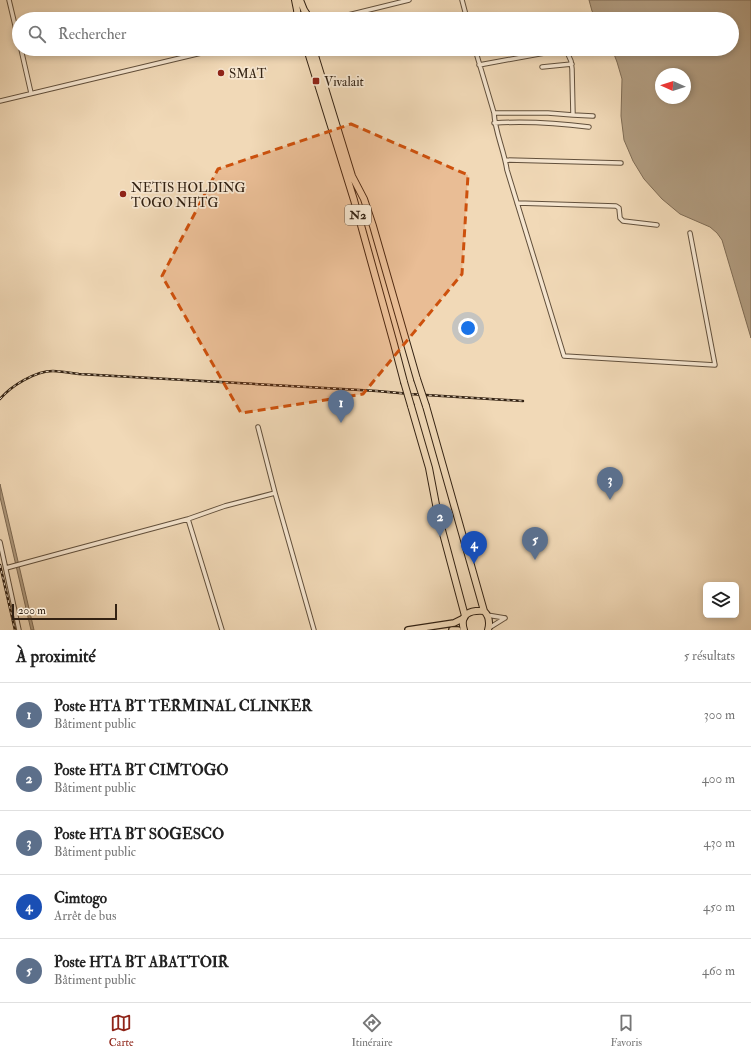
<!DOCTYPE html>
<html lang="fr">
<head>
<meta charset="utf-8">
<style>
	body { margin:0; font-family:"IM FELL Double Pica",serif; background:#f2f2f2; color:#222 }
	.controls { position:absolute; right:12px; bottom:12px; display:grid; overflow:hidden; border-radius:6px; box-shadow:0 2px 6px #0003 }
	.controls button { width:36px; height:36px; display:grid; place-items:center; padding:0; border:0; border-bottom:1px solid #e0e0e0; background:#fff; color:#222; font:20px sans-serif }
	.compass { position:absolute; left:655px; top:68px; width:36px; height:36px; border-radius:50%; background:#fff; box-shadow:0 2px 6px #0003; rotate:273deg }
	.scale { position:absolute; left:12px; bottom:10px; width:105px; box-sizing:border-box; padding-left:4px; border:2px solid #332213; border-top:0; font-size:11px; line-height:14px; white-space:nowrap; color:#332213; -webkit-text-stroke:3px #f6e6d0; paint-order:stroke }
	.you { position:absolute; left:468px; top:328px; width:14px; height:14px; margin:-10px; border:3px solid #fff; border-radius:50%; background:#1a73e8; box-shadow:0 0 0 6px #1a73e833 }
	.badge { display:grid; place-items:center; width:26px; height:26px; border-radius:50%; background:#8f2418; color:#fff; font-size:13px; font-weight:700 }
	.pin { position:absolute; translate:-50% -33px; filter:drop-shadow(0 1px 2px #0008) }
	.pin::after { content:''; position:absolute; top:21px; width:14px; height:12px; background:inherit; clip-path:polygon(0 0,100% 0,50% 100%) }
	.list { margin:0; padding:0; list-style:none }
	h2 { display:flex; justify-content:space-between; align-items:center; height:52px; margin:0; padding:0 16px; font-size:17px }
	h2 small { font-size:13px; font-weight:400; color:#767676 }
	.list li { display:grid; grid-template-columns:26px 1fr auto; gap:12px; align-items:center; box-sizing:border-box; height:64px; padding:0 16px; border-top:1px solid #e0e0e0 }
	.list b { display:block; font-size:15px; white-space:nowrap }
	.list p { margin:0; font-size:13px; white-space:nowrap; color:#767676 }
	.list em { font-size:13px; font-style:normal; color:#767676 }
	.icon { flex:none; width:22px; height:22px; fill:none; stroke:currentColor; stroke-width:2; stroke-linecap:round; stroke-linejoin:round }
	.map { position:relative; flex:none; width:751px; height:630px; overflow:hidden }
	.search { position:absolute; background:#fff; box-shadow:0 2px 6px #0003; left:12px; right:12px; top:12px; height:44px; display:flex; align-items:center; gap:10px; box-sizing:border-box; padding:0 14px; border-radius:22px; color:#767676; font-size:15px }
	.sheet { height:372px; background:#fff }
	nav { display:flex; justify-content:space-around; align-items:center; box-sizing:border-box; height:56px; border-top:1px solid #e0e0e0; background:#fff; font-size:11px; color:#767676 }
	nav a { display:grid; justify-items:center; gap:2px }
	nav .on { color:#8f2418 }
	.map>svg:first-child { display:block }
	.water { fill:#b09b7f; stroke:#7e6b54; fill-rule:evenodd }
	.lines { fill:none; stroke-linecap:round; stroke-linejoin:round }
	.street-casing { stroke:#62503c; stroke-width:5.5 }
	.primary-casing { stroke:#332213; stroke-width:8 }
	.highway-casing { stroke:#332213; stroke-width:8 }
	.street { stroke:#f6e6d0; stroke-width:3.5 }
	.primary { stroke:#f1d9b7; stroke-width:5.5 }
	.highway { stroke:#f1d9b7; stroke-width:6 }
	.rail-casing { stroke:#332213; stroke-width:2.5 }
	.rail { stroke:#f6e6d0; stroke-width:1; stroke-dasharray:3; stroke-linecap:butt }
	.highway-bridge-casing { stroke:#332213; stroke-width:8; stroke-linecap:butt }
	.highway-bridge { stroke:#f1d9b7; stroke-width:6 }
	.marked { fill:#cd510d; fill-opacity:0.2; stroke:#cd510d; stroke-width:3; stroke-dasharray:8 5; stroke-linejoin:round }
	.poi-dot { fill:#8f2418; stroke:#f6e6d0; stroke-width:1.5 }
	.labels { text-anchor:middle; stroke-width:3.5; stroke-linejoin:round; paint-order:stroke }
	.shield { fill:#f6e6d0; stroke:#6e5d4c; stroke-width:1 }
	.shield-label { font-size:12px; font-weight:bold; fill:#332213 }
	.poi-label { font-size:13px; fill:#332213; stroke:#f6e6d0; text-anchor:start }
</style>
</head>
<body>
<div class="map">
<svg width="751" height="630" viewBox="0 0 751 630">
	<rect width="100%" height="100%" fill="#f1d9b7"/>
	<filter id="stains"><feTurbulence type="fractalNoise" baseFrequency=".005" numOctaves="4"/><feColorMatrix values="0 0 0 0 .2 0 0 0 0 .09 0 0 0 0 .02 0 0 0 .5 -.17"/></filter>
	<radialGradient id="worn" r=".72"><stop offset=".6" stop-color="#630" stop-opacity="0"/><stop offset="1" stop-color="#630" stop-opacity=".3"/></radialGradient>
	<!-- water -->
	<path class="water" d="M589 0H751V338L722 240 717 233 710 227 680 214 662 199 644 179 633 161 624 140 621 116 622 79 617 62 612 49H732V19H597L592 11ZM661 74H685V98H661Z
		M0 484 34 630H31L0 497Z"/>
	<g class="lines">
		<!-- street casing -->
		<g class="street-casing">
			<path id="street" d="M9 0 19 42
				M462 0 467 19
				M332 19 409 0
				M21 49 31 93
				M475 49 494 113C495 132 504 150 507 170L564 356 715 365 690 233
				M479 65 561 50 567 52 571 61 572 69 573 115 593 116
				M542 67 572 64
				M0 101 218 49
				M494 113H548L573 115
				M494 123C526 121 558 123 589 127
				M505 160 621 163
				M517 203 616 206 619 208 620 218 623 221 657 225
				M258 427 275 493 314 630
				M188 519 222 630
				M0 542 19 630
				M6 568 65 552 188 519 225 506 275 493
				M487 615 505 618
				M489 628 505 618"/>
		</g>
		<!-- primary casing -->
		<g class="primary-casing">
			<path id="primary" d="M408 630 454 623 464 618
				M452 630H458"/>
		</g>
		<!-- highway casing -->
		<g class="highway-casing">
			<path id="highway" d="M295 0 297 10 298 19
				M300 0 304 10 310 19
				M307 49 354 200 394 344 404 382
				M313 49 352 176 364 199 373 226 417 379
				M411 406 429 468 438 515 465 616
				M426 406 484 611C489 616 490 623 488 630
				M464 630C459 614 470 610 484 611"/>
		</g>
		<!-- street -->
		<use href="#street" class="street"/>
		<!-- primary -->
		<use href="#primary" class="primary"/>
		<!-- highway -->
		<use href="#highway" class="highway"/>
		<!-- rail casing -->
		<g class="rail-casing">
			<path id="rail" d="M0 399C11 386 35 371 53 371 61 371 70 373 79 374L377 391 410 394 523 401
				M0 565 15 630"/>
		</g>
		<!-- rail -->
		<use href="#rail" class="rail"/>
		<!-- highway-bridge casing -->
		<g class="highway-bridge-casing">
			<path id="highway-bridge" d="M417 379 426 406
				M404 382 411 406"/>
		</g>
		<!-- highway-bridge -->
		<use href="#highway-bridge" class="highway-bridge"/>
	</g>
	<!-- marked area -->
	<path class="marked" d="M351 124 468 175 462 274 363 394 241 413 162 276 218 169Z"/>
	<!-- markers -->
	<g class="poi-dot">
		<circle cx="221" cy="73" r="4"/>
		<rect x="312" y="77" width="8" height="8" rx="2"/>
		<circle cx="123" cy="194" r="4"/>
	</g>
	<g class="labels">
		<!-- shield labels -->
		<rect class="shield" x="345" y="205" width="26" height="20" rx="3"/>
		<g class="shield-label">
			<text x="358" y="219">N2</text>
		</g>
		<!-- poi labels -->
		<g class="poi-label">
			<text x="229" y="78">SMAT</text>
			<text x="324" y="86">Vivalait</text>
			<text x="131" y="192">NETIS HOLDING<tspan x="131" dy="15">TOGO NHTG</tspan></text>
		</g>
	</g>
	<rect width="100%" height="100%" filter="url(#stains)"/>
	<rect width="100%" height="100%" fill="url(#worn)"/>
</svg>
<div class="controls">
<button><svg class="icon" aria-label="layers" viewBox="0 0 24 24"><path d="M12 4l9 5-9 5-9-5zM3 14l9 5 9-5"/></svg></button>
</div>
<svg class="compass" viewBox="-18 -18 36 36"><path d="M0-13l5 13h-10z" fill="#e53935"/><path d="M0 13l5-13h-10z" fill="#767676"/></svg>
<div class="scale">200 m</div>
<div class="you"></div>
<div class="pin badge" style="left:341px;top:423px;background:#5c6f8a">1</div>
<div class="pin badge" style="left:440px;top:537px;background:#5c6f8a">2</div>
<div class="pin badge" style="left:610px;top:500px;background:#5c6f8a">3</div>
<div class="pin badge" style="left:474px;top:564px;background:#1a4fb4">4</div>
<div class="pin badge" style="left:535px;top:560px;background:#5c6f8a">5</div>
<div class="search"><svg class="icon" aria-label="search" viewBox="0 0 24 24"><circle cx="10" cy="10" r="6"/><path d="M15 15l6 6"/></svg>Rechercher</div>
</div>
<section class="sheet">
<h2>À proximité<small>5 résultats</small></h2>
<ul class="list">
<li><span class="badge" style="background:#5c6f8a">1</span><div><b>Poste HTA BT TERMINAL CLINKER</b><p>Bâtiment public</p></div><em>300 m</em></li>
<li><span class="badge" style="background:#5c6f8a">2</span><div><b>Poste HTA BT CIMTOGO</b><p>Bâtiment public</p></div><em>400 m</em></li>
<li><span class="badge" style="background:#5c6f8a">3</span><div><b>Poste HTA BT SOGESCO</b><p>Bâtiment public</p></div><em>430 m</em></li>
<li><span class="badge" style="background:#1a4fb4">4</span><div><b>Cimtogo</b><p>Arrêt de bus</p></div><em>450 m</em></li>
<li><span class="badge" style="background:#5c6f8a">5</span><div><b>Poste HTA BT ABATTOIR</b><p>Bâtiment public</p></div><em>460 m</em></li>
</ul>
</section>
<nav>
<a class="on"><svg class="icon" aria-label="map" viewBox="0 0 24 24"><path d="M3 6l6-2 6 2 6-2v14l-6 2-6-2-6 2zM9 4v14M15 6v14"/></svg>Carte</a>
<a><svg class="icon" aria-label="directions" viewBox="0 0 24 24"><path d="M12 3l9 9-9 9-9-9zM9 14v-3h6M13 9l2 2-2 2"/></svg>Itinéraire</a>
<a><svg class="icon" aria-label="saved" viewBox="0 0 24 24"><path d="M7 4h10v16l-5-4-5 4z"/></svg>Favoris</a>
</nav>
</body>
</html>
